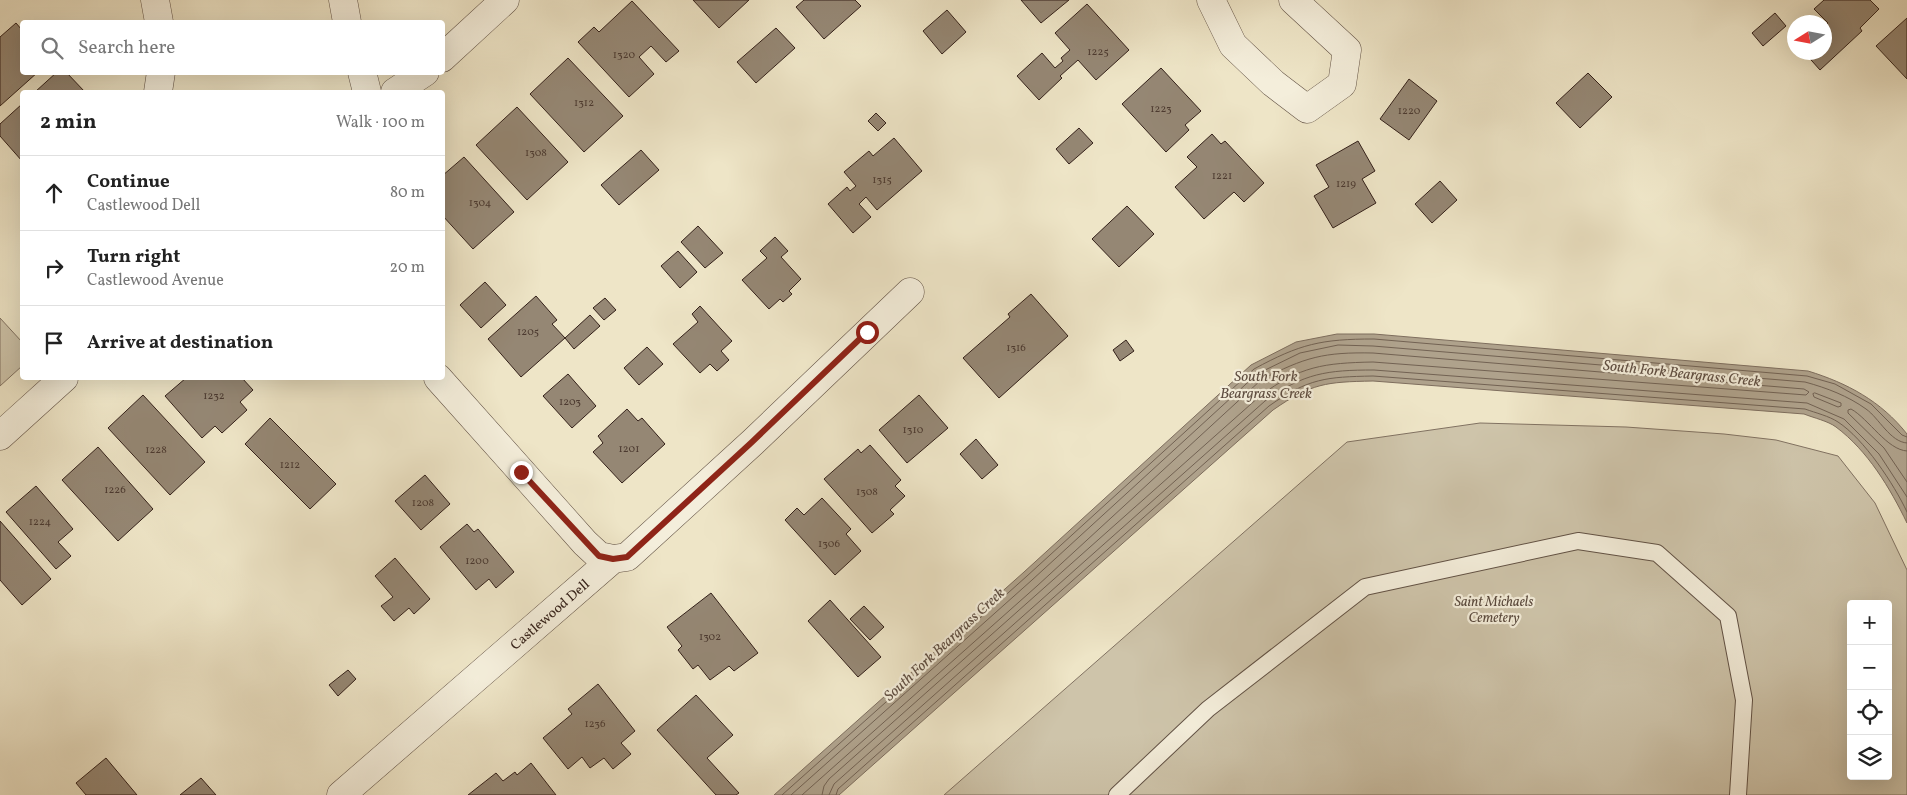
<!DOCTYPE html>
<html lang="en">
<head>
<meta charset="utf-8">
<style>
	body { margin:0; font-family:Vollkorn,serif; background:#f2f2f2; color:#222 }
	.controls { position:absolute; right:15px; bottom:15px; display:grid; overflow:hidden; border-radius:5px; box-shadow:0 5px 20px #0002 }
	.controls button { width:45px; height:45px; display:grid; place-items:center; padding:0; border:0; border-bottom:1px solid #e0e0e0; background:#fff; color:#222; font:25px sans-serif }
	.compass { position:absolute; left:1787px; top:15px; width:45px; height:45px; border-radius:50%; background:#fff; box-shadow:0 5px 20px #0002; rotate:259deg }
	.stop { position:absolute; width:15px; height:15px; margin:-11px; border:4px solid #8f2418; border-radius:50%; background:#fff }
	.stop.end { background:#8f2418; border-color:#fff; box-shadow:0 1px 5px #0008 }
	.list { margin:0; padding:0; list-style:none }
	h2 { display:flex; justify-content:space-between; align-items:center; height:65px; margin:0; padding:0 20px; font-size:21px }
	h2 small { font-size:16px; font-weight:400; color:#767676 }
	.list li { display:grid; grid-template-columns:32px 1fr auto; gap:15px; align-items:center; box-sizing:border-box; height:75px; padding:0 20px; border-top:1px solid #e0e0e0 }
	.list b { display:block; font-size:19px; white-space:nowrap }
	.list p { margin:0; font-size:16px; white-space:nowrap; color:#767676 }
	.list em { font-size:16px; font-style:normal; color:#767676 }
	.icon { flex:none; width:28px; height:28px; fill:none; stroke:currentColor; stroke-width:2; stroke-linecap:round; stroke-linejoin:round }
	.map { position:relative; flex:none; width:1907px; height:795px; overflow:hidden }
	.search { position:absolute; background:#fff; box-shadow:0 5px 20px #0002; left:20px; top:20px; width:425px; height:55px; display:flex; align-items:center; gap:12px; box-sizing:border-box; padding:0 18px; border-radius:5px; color:#767676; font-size:19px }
	.panel { position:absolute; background:#fff; box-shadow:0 5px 20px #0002; left:20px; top:90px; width:425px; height:290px; border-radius:5px }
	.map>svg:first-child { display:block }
	.green { fill:#cec4aa; stroke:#817262; fill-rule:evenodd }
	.water { fill:#afa28c; stroke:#7e6e5e }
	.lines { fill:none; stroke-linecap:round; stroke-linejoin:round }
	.shore { stroke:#726253; stroke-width:1 }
	.building { fill:#958774; stroke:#34211a }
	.service-casing { stroke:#625245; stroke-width:18 }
	.minor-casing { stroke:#625245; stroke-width:29 }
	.tertiary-casing { stroke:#625245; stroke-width:29 }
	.service { stroke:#f4eedb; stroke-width:16 }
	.minor { stroke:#f4eedb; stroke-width:28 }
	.tertiary { stroke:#f4eedb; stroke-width:28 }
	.route { stroke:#8f2418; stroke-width:6 }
	.labels { text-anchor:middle; stroke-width:4.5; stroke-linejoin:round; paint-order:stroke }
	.number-label { font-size:11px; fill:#4c3a30 }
	.park-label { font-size:14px; font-style:italic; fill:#5a4a3e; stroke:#f4eedb }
	.street-label { font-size:14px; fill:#34211a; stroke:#f4eedb }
	.water-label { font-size:15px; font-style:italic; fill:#5f4e42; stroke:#f4eedb }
</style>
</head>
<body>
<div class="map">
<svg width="1907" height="795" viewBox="0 0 1907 795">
	<rect width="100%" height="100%" fill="#eee5c7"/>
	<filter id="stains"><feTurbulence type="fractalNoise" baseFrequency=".004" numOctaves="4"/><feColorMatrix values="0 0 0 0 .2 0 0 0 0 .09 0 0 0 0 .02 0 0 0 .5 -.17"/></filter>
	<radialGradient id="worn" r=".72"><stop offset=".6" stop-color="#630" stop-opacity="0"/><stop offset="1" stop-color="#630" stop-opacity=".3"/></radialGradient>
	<!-- green -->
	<path class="green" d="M0 318 22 342V366L0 386Z
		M1480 423 1626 427 1724 434 1776 440 1838 456 1875 503 1907 570V795H944L1347 442ZM1851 604H1888V776H1851Z"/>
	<!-- water -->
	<path class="water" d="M1337 334H1374L1808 371C1847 383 1881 401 1907 434V523C1890 488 1868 451 1836 427 1828 421 1814 418 1804 414L1373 381C1326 382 1312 383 1273 410L839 795H774L1024 572 1251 365 1296 342Z"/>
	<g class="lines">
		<!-- shore -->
		<path class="shore" d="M1815 393 1841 403V406L1838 407 1814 397 1813 394Z
			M1907 451C1887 450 1869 419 1851 409L1848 410V413L1884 448 1907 482
			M782 795 1027 576 1254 369C1300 344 1321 339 1374 339L1807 376 1835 384 1871 404 1902 435 1907 437
			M791 795 1032 580 1257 374 1300 353 1338 345 1373 346 1805 382C1827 388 1848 396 1866 409 1879 418 1890 442 1907 443
			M802 795 1037 586 1261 380C1305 357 1324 352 1373 353L1804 389 1809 392 1806 395 1373 362C1324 363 1300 366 1260 396L829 779 824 786 822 795
			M829 795 834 784 1265 401C1304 373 1327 370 1374 370L1807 403 1844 419 1879 454 1907 497
			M836 795 838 789 1269 406C1309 378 1326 377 1373 376L1805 409C1816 413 1829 416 1838 422 1864 439 1894 484 1907 512"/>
	</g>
	<!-- building -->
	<path class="building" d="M693 0H749L719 28Z
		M804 0H855L861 6 824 39 796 7Z
		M1021 0H1069L1041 23Z
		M1824 0H1870L1879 9 1860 28 1862 31 1820 70 1804 52H1824V27L1828 23 1814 9Z
		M632 1 679 51 666 62 651 46 639 57 654 74 629 97 578 42 594 27 599 32Z
		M1087 4 1129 50 1096 80 1078 60 1060 76 1062 78 1039 100 1017 76 1042 53 1055 68 1063 61 1061 58 1070 50 1055 33Z
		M947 10 966 32 942 54 923 31Z
		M1775 13 1786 26 1763 46 1752 33Z
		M1907 18V79L1876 46Z
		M16 23 22 30V72H38L0 106V37Z
		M776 28 795 48 756 83 737 62Z
		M568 58 623 116 584 152 530 94Z
		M1161 68 1201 111 1185 125 1189 130 1166 152 1122 104Z
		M57 72H66L85 92H35Z
		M1588 73 1612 97 1580 128 1556 103Z
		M1409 79 1437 101 1409 140 1380 119Z
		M22 104V161L0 136V124Z
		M517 107 568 162 527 200 476 145Z
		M876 113 886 123 878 131 868 121Z
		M1079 128 1093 143 1069 164 1056 149Z
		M1212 134 1221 144 1225 141 1264 183 1244 202 1234 192 1204 219 1175 187 1197 167 1187 157Z
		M894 138 922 171 877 210 866 197 859 204 871 217 853 233 828 204 847 187 850 191 856 186 844 172 869 151 873 156Z
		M1358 141 1375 171 1362 179 1376 203 1333 228 1314 196 1329 187 1316 165Z
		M641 150 659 170 619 205 601 185Z
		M464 157 514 212 473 249 442 215V176Z
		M1440 181 1457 200 1432 223 1415 204Z
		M1127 206 1154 234 1119 267 1092 239Z
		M698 226 723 253 705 268 681 242Z
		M775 237 788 251 781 257 801 279 789 291 792 294 783 302 780 299 769 309 742 280 767 258 760 251Z
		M678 251 697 272 680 288 661 266Z
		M485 282 506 305 481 328 460 305Z
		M1031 294 1068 336 999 398 963 358 1010 317 1008 314Z
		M536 296 557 320 552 324 565 338 521 377 488 339Z
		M605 298 616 310 604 320 593 308Z
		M700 306 732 341 721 351 729 360 717 371 710 364 700 373 673 344 698 322 692 314Z
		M590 315 600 326 574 349 565 338Z
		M1126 340 1134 351 1120 361 1113 350Z
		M647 347 663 364 639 385 624 368Z
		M568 374 596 406 572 428 543 396Z
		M186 378H242L253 390 240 402 247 410 222 433 215 426 202 438 165 396Z
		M143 395 205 462 170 495 108 428Z
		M919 395 948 428 907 463 879 430Z
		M627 409 638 421 642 418 665 444 622 483 593 452 603 443 598 436Z
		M270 418 336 484 310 509 245 444Z
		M976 439 998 465 982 479 960 454Z
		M870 445 901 480 895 486 905 496 890 510 894 514 872 533 824 479 858 449 861 453Z
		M98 447 153 509 118 541 62 480Z
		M425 475 450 504 421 530 395 501Z
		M36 486 73 529 58 542 71 556 56 569 6 512Z
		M822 498 851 529 846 534 861 551 835 575 785 520 797 508 804 515Z
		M0 521 51 579 22 605 0 580Z
		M467 524 474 532 478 529 514 572 496 588 489 579 476 590 440 547Z
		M395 558 430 599 414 614 409 608 394 621 381 606 393 597 375 576Z
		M711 593 758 653 734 671 729 666 710 680 698 665 693 669 678 650 682 646 667 627Z
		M830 600 881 657 858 677 808 621Z
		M864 606 884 627 870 640 850 619Z
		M348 670 356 679 338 696 329 685Z
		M598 684 635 731 621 743 631 754 613 769 604 758 590 768 582 757 568 769 543 738 572 714 568 709Z
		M696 695 733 735 707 758 739 793 736 795H716L657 730Z
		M106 758 137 795H86L76 783Z
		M531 763 556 795H468L496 773 503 781 515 772 517 775Z
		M201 778 216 795H180Z"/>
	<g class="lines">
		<!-- service casing -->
		<g class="service-casing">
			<path id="service" d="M1117 795 1208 709 1365 587 1578 541 1657 553 1728 616 1744 700 1738 795"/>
		</g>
		<!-- minor casing -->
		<g class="minor-casing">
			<g id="minor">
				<path d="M155 0 159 22"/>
				<path d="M1211 0 1233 45 1273 83 1307 109 1342 84 1347 50 1293 0"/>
				<path d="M158 92 161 72"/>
				<path d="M438 378 585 543 599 556 613 559"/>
				<path id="s1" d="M341 795 613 559 627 557 753 442 910 292"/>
			</g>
		</g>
		<!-- tertiary casing -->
		<g class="tertiary-casing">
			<path id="tertiary" d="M343 0 347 22
				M442 58 505 0
				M362 72 367 92
				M395 92 425 72
				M0 436 64 378"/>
		</g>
		<!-- service -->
		<use href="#service" class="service"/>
		<!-- minor -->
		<use href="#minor" class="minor"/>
		<!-- tertiary -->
		<use href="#tertiary" class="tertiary"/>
	</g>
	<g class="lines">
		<!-- route -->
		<path class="route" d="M521 472 599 556 613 559 627 557 752 442 867 332"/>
	</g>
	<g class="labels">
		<!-- number labels -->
		<g class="number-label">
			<text x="1098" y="55">1225</text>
			<text x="624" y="58">1320</text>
			<text x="584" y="106">1312</text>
			<text x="1161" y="112">1223</text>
			<text x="1409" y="114">1220</text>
			<text x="536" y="156">1308</text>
			<text x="1222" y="179">1221</text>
			<text x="882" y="183">1315</text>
			<text x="1346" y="187">1219</text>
			<text x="480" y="206">1304</text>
			<text x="528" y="335">1205</text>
			<text x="1016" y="351">1316</text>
			<text x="214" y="399">1232</text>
			<text x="570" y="405">1203</text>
			<text x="913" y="433">1310</text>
			<text x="629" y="452">1201</text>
			<text x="156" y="453">1228</text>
			<text x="290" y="468">1212</text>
			<text x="115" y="493">1226</text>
			<text x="867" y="495">1308</text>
			<text x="423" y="506">1208</text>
			<text x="40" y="525">1224</text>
			<text x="829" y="547">1306</text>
			<text x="477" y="564">1200</text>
			<text x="710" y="640">1302</text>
			<text x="595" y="727">1236</text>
		</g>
		<!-- park labels -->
		<g class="park-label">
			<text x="1494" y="606">Saint Michaels<tspan x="1494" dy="16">Cemetery</tspan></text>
		</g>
		<!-- street labels -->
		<g class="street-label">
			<text dy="5" stroke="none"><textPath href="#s1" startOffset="276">Castlewood Dell</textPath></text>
		</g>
		<!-- water labels -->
		<g class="water-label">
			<text transform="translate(1682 373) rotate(6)" y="5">South Fork Beargrass Creek</text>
			<text x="1266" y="381">South Fork<tspan x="1266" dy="17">Beargrass Creek</tspan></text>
			<text transform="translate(944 644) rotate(-43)" y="5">South Fork Beargrass Creek</text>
		</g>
	</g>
	<rect width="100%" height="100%" filter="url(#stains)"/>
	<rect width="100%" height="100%" fill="url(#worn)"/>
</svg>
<div class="controls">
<button>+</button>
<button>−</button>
<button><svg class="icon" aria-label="locate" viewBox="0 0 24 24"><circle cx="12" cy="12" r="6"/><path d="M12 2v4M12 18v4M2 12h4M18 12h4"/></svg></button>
<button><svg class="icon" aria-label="layers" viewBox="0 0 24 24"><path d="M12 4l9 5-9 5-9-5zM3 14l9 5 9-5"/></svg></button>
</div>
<svg class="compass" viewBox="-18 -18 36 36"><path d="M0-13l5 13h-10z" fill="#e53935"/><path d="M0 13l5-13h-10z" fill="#767676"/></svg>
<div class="stop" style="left:867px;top:332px"></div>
<div class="stop end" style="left:521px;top:472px"></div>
<div class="search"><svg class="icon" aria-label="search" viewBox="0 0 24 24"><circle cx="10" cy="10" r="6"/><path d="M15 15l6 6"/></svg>Search here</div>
<section class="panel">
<h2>2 min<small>Walk · 100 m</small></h2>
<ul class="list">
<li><svg class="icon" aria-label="ahead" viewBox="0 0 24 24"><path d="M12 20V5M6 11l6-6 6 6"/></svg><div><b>Continue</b><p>Castlewood Dell</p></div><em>80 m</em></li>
<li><svg class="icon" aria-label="right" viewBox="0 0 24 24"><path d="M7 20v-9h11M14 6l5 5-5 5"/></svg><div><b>Turn right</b><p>Castlewood Avenue</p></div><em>20 m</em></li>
<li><svg class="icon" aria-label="arrive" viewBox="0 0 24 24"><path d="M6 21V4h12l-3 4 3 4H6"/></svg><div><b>Arrive at destination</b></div></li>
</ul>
</section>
</div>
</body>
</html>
